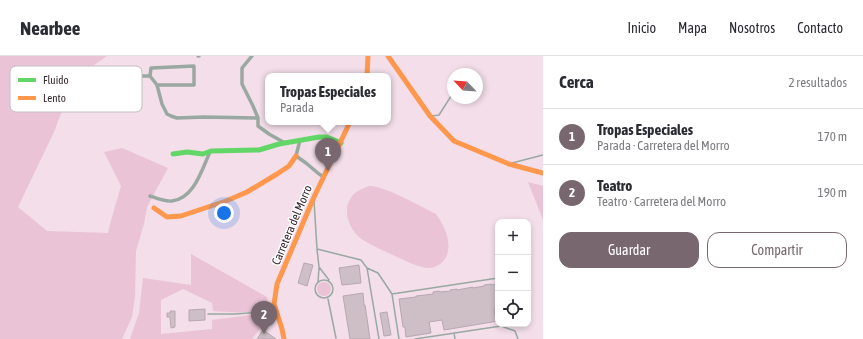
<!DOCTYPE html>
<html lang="es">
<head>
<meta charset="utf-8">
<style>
	body { margin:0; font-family:"Asap Condensed",sans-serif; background:#f2f2f3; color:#2b2b33 }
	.controls { position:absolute; right:12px; bottom:12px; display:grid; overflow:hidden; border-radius:8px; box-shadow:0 2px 6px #0003 }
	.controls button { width:36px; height:36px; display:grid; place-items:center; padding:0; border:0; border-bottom:1px solid #e1e1e2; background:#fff; color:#2b2b33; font:20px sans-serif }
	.compass { position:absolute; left:447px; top:12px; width:36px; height:36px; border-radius:50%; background:#fff; box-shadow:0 2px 6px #0003; rotate:295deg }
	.you { position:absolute; left:224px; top:157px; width:14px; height:14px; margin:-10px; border:3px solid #fff; border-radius:50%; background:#1a73e8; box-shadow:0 0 0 6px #1a73e833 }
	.badge { display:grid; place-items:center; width:26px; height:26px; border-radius:50%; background:#78676f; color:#fff; font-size:13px; font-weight:700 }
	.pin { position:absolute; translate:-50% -33px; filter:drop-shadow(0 1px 2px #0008) }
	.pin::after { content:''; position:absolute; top:21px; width:14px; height:12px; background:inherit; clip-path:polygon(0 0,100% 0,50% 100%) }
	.popup { position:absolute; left:265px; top:17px; width:126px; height:52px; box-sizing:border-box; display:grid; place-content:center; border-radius:8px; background:#fff; filter:drop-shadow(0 1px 3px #0005); font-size:13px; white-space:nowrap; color:#7c7c81 }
	.popup b { font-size:15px; color:#2b2b33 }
	.popup::after { content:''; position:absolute; left:50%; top:100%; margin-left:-8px; border:8px solid transparent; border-top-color:#fff }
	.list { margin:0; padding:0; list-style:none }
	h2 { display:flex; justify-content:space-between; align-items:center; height:52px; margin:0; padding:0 16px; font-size:17px }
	h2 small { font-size:13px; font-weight:400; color:#7c7c81 }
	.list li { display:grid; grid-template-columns:26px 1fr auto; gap:12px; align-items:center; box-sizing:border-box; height:56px; padding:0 16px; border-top:1px solid #e1e1e2 }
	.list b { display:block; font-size:15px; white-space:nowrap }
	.list p { margin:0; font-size:13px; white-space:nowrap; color:#7c7c81 }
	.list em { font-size:13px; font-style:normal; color:#7c7c81 }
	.actions { display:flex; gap:8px; padding:12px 16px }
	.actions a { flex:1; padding:9px 0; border:1px solid #78676f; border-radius:12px; text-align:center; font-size:14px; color:#78676f }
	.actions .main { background:#78676f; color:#fff }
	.icon { flex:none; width:22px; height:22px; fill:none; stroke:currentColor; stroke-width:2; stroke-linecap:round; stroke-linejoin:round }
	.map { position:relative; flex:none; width:543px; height:283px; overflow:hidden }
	header { display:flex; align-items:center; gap:24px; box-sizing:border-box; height:56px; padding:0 20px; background:#fff; border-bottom:1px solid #e1e1e2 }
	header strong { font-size:19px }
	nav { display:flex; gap:22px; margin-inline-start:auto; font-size:14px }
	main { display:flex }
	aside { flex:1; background:#fff }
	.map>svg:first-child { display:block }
	.green { fill:#eac3d7 }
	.building { fill:#cebec6; stroke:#b7a8b0 }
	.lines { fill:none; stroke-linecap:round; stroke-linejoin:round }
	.lane { stroke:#9aa8a2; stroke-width:1.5 }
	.street { stroke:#9aa8a2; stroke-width:3.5 }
	.fast { stroke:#63d668; stroke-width:5 }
	.slow { stroke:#ff974d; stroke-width:5 }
	.labels { text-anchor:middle; stroke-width:3; stroke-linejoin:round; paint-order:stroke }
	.street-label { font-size:12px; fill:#35272e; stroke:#fff }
	.key { fill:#fff; stroke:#c2bec0; stroke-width:1 }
	.key-label { font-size:11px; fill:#35272e }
</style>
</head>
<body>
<header>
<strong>Nearbee</strong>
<nav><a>Inicio</a><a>Mapa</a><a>Nosotros</a><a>Contacto</a></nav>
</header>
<main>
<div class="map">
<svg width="543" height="283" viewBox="0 0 543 283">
	<rect width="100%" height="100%" fill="#f3dee9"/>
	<!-- green -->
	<path class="green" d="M0 0H107L74 23 54 76 18 151 47 175 108 177 110 168 121 130 104 96 122 92 168 112 147 151 144 168 136 195 135 241 132 261 122 283H0Z
		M528 126 543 130V164Z
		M369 130C383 129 422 151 436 158 444 169 450 182 448 195 447 204 438 212 429 212 418 212 407 205 397 201 387 196 367 188 359 181 349 172 342 154 351 142 355 135 362 133 369 130Z
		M191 198 267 241 268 251C253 259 230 256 213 255L212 247 183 233 161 244V278L212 273V264L258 258 267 254 268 255 269 261 252 283H130L139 257 143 222 191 229Z
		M317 233a7 7 0 1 1 14 0a7 7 0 1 1-14 0Z"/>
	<!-- building -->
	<path class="building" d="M304 207 313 209 307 230 298 227Z
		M359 209 361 227 342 229 339 212Z
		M491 228V229L498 228V252H494L495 260H497L498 265 444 274 442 264 429 266 431 277 406 281 405 271H403L399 243 416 241V240L433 238V236L439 235 440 236 451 235 450 234 457 233V234L473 231V232L484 230V229Z
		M363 237 364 249H365L368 269 370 283H350L343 240Z
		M205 253V264L189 265V254Z
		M170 255H175V271L171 272 170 261H167V257H171Z
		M387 256 391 279 384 280 380 257Z
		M263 274 276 283H257Z"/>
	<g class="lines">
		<!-- lane -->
		<path class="lane" d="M432 60 439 59 453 37
			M512 107 543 99
			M314 145 317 193 361 204 367 212 379 283
			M317 193 319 211 329 224
			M367 212 378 217 392 238 399 283
			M315 233a9 9 0 1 1 18 0a9 9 0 1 1-18 0Z
			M318 226 319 212
			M392 238 498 222
			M328 243 336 282
			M208 258H235L261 256 272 249
			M501 270 507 268
			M454 277 455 283
			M415 283 501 270 515 275 518 283"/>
		<!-- street -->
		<path class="street" d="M198 0H199
			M252 0 242 12V28L253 50 258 62V70L269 78 285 87
			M139 20H150L157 29 162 48 167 58 171 60 177 62 204 61 258 62
			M150 20 151 12 194 10V29H157
			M300 84 296 100 306 107 319 118 324 121
			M150 140C156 142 165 146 172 145 194 143 202 113 210 96"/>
		<!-- fast -->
		<path class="fast" d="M173 98 187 96 203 98 211 95 259 94 279 88 319 81H327L341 87"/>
		<!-- slow -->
		<path class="slow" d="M388 0 430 60 454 85 509 108 543 117
			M367 20 368 0
			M154 152 167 161 181 160 226 145 247 136 277 118 289 110 296 100
			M284 283 282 273 274 248 277 228 314 141 350 66"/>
	</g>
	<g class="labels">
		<!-- street labels -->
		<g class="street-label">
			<text transform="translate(292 169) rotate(-67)" y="4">Carretera del Morro</text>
		</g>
	</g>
	<!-- legend -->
	<rect x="10" y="10" width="132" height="46" rx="6" class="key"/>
	<rect x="18" y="22" width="18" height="4" fill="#63d668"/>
	<rect x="18" y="40" width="18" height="4" fill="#ff974d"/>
	<g class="key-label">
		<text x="43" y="28">Fluido</text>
		<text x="43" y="46">Lento</text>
	</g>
</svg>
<div class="controls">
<button>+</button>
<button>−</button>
<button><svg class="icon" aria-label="locate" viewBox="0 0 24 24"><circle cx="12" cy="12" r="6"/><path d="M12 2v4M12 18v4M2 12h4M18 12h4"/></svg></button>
</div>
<svg class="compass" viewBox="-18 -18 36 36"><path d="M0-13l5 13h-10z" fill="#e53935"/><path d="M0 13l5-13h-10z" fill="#7c7c81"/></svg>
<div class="you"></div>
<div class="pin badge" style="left:328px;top:115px">1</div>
<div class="popup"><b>Tropas Especiales</b>Parada</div>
<div class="pin badge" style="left:264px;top:278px">2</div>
</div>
<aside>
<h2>Cerca<small>2 resultados</small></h2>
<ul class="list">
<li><span class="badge">1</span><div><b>Tropas Especiales</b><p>Parada · Carretera del Morro</p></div><em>170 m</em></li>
<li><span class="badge">2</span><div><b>Teatro</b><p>Teatro · Carretera del Morro</p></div><em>190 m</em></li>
</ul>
<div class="actions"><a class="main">Guardar</a><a>Compartir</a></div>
</aside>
</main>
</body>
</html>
